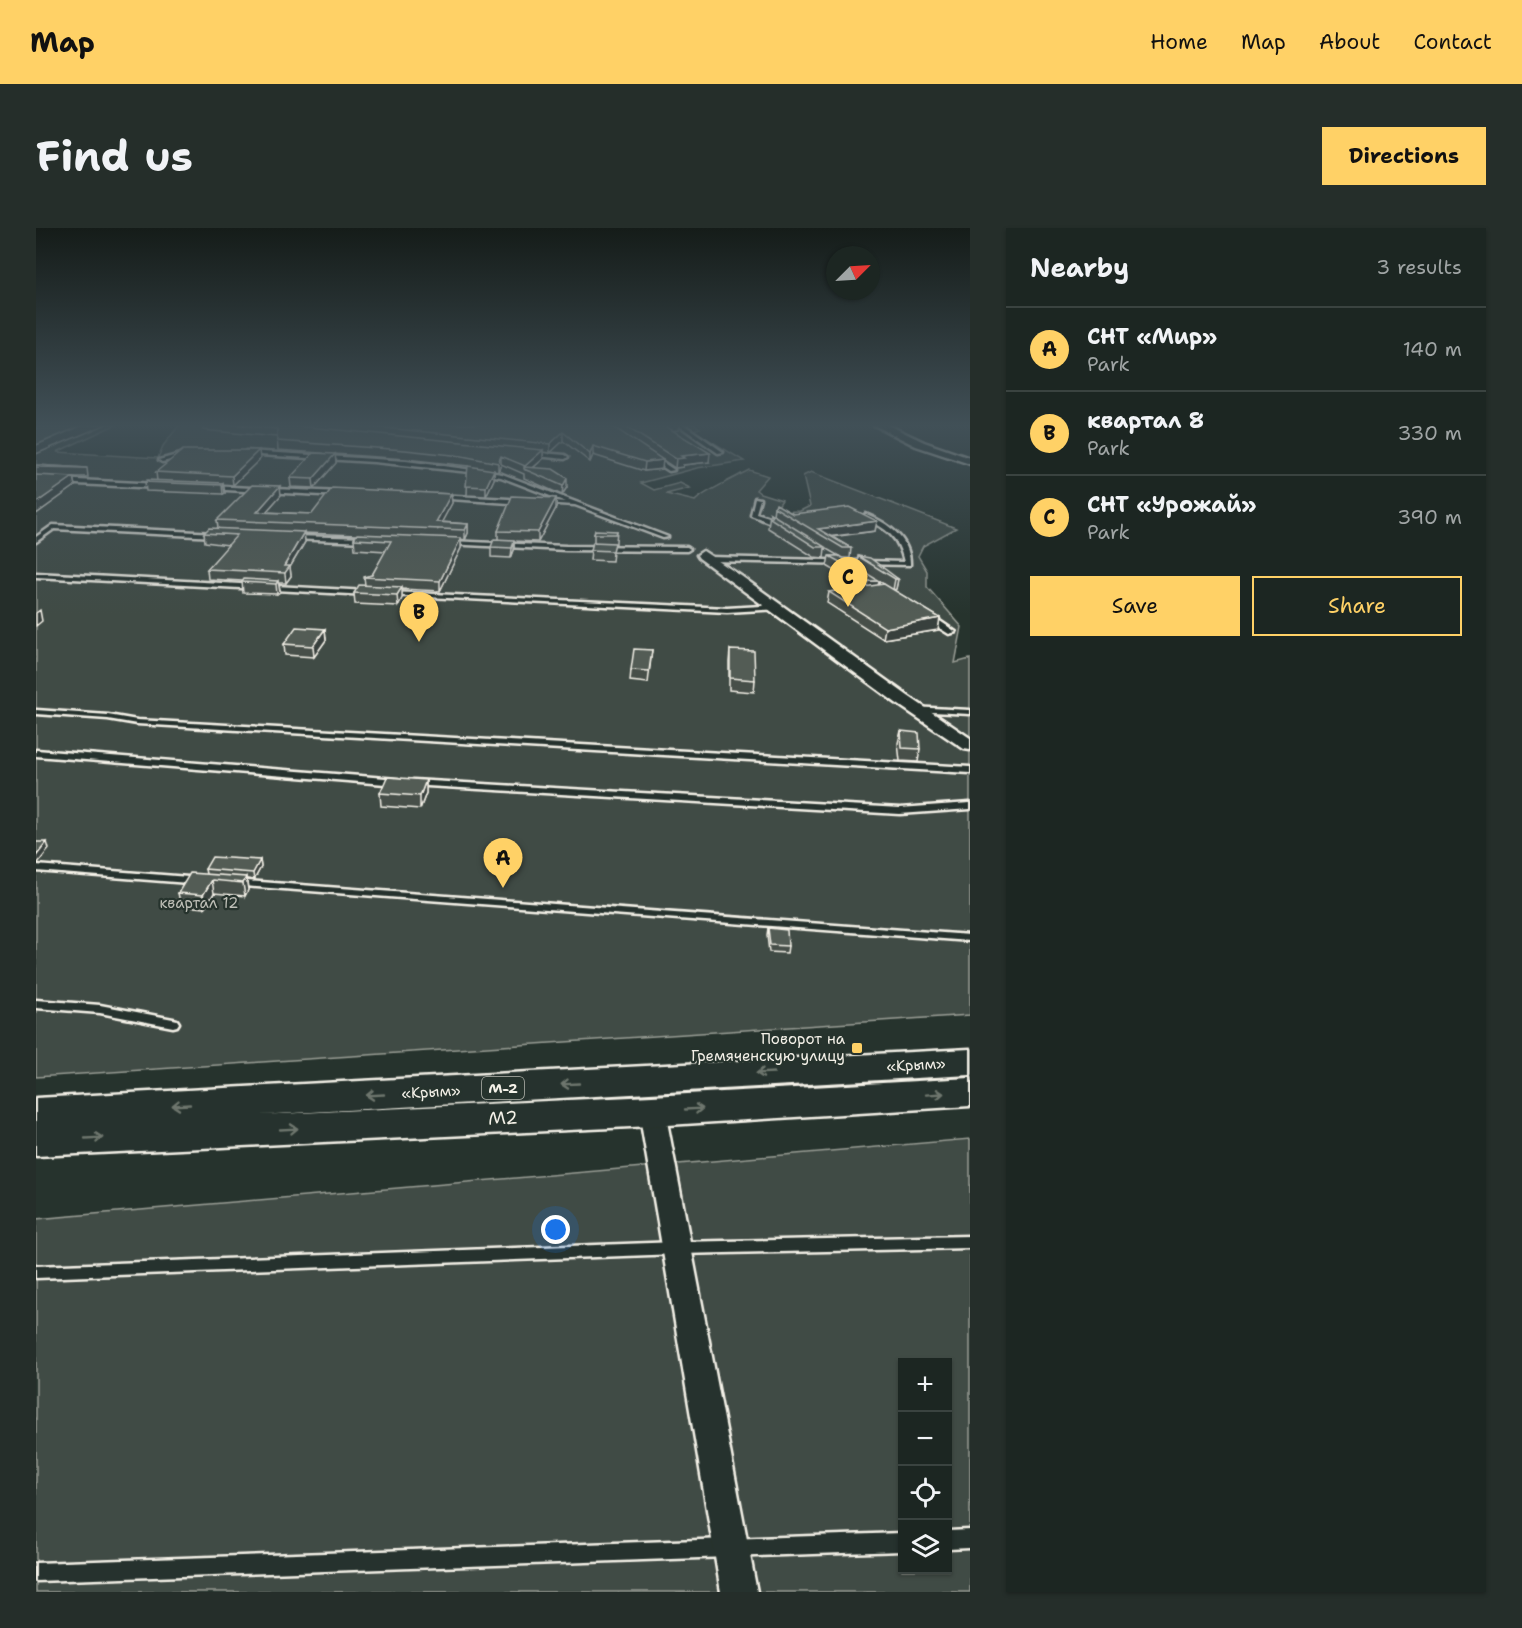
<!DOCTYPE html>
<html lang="en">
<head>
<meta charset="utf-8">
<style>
	body { margin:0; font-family:"Shantell Sans",sans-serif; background:#252e2a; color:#f1f3f6 }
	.controls { position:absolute; right:18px; bottom:18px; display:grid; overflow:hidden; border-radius:0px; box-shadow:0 2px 4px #0004 }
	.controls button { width:54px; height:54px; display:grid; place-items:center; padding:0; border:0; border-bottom:2px solid #3a4340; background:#1c2622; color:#f1f3f6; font:30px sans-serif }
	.compass { position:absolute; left:790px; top:18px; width:54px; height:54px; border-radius:50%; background:#1c2622; box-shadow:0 2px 4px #0004; rotate:66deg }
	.you { position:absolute; left:520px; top:1002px; width:21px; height:21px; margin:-15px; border:4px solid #fff; border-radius:50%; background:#1a73e8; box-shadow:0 0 0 9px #1a73e833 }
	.badge { display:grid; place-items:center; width:39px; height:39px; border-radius:50%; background:#ffd166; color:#111; font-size:20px; font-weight:700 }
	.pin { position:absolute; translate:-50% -50px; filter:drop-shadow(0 2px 3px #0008) }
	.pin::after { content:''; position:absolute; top:32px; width:21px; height:18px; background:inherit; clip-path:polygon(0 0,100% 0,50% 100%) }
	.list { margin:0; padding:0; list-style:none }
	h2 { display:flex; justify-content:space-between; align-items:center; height:78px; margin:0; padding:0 24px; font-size:26px }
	h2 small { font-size:20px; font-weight:400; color:#a0a5a5 }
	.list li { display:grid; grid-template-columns:39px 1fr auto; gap:18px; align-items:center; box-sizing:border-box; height:84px; padding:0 24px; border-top:2px solid #3a4340 }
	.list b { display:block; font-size:22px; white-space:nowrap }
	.list p { margin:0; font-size:20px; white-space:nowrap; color:#a0a5a5 }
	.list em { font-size:20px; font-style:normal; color:#a0a5a5 }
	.actions { display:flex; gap:12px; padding:18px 24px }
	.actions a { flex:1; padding:14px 0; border:2px solid #ffd166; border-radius:0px; text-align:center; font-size:21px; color:#ffd166 }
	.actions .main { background:#ffd166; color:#111 }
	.icon { flex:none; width:33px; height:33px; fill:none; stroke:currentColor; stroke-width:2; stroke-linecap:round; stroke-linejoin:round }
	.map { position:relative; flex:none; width:934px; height:1364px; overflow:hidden; border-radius:0px }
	header { display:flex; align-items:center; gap:36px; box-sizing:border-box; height:84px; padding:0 30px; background:#ffd166; color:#111 }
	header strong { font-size:28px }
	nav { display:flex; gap:33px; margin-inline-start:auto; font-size:21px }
	.intro { display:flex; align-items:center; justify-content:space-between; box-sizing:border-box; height:144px; padding:0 36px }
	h1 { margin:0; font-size:42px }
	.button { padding:15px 27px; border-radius:0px; background:#ffd166; color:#111; font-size:21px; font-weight:700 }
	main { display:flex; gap:36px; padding:0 36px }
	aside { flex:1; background:#1c2622; border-radius:0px; box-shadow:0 2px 4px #0004 }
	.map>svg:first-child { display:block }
	.green { fill:#414b45; stroke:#9a9e96; stroke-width:1.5; fill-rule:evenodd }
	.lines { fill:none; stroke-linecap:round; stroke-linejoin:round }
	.lane-casing { stroke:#f4f1e8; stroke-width:5 }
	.street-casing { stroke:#f4f1e8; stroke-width:5 }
	.highway-casing { stroke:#f4f1e8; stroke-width:5 }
	.lane { fill:#26332d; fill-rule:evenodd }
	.street { fill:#26332d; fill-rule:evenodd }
	.highway { fill:#26332d; fill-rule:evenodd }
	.wall { fill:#474f49; stroke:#f4f1e8; stroke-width:1.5; fill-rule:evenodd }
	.shaded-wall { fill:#39403c; stroke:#f4f1e8; stroke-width:1.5 }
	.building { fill:#525c55; stroke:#f4f1e8; stroke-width:1.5 }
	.oneway { stroke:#6e766e }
	.poi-dot { fill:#ffd166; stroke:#26332d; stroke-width:2 }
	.labels { text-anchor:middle; stroke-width:4.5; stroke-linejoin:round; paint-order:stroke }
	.shield { fill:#26332d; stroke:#b6b8b0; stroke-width:1.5 }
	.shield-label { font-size:14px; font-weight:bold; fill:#f4f1e8 }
	.park-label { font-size:15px; fill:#bebfb7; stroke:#26332d }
	.poi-label { font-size:15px; fill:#f4f1e8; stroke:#26332d; text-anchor:end }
	.street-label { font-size:15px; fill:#f4f1e8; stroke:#26332d }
	.near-street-label { font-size:18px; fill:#f4f1e8; stroke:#26332d }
</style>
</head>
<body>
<header>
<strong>Map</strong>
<nav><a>Home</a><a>Map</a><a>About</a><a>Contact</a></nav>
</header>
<div class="intro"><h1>Find us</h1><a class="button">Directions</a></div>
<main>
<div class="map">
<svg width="934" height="1364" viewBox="0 0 934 1364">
	<rect width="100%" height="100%" fill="#26332d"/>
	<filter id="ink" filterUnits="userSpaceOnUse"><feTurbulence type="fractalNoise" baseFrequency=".0167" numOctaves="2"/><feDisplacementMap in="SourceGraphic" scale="12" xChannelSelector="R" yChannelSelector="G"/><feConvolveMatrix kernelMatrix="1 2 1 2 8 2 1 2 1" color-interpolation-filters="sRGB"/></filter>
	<g filter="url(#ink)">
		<!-- green -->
		<path class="green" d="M0 196H81L21 224 122 230 127 218 144 196H658L664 200 657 202 708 233 661 240 605 255 618 262 644 255 654 260 630 266 659 273C664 266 702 248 713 242L732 248 720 262 724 265 746 272 738 284 764 283 774 278 767 248 775 244 920 300 887 318 882 328 891 343V359L926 399 919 435 934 431V787L0 849Z
			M934 911V1364H0V991ZM866 1134H912V1342H866Z"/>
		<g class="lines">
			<!-- lane casing -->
			<g class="lane-casing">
				<path id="lane" d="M641 196H647L687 224 682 225Z
					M210 223 370 233 466 246 632 309 627 310 539 277 505 275 504 274 507 272 530 274 465 249 434 244 338 234 208 226Z
					M152 224 154 227 126 234 123 232Z
					M494 224 529 227 532 229 529 231 492 227Z
					M613 228H617L638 242 633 243 613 230Z
					M0 250 123 256 126 258 123 260 0 254Z
					M174 258 305 264 308 266 305 268 172 261 171 260Z
					M402 267 488 272 491 274 488 276 400 270V268Z
					M719 270 724 271 720 285 736 290 746 296V298C739 298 724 290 715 287Z
					M830 286C852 295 875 311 874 337L673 333 670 331 673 329 868 334C862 307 851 302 828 289V287Z
					M17 297 181 305 184 307 181 309 18 301 0 314V309Z
					M257 308 331 310 334 312 331 314 255 311V309Z
					M413 313 530 318 651 319 654 321 651 323 530 322 411 316 410 315Z
					M0 345 332 363 335 365 332 367 0 349Z
					M354 364 691 380 743 377 746 379 743 381 691 384 352 367V365Z
					M889 387H895L920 404 913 406 889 391Z
					M875 479 934 482V486L878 483 874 481Z
					M0 482 72 487 101 492 934 539V545L101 496 72 491 0 486Z
					M0 522 362 551 367 554 362 557 0 528Z
					M377 552 864 580 934 575V581L864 586 374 557 372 555 374 553Z
					M0 637 165 650 170 653 165 656 0 643Z
					M198 652 934 707V713L194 657 193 655Z
					M0 772 64 777 137 791 141 792 143 795 141 798 137 799 64 785 0 780Z
					M934 1008V1020L642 1026 0 1050V1038L642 1014Z
					M934 1302V1320L912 1321V1303Z
					M866 1305V1323L0 1353V1335Z"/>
			</g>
			<!-- street casing -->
			<g class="street-casing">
				<path id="street" d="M836 196H850L888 214 934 230V236L880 218Z
					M667 323 705 348 872 468 934 510V522L928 521 860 475 663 330 661 327Z
					M616 874 625 876 629 883 721 1364H685L603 883 607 876Z"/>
			</g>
			<!-- highway casing -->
			<g class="highway-casing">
				<path id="highway" d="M934 821V847L222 887 616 868 934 850V878L616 898 0 928V870Z"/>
			</g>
			<!-- lane -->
			<use href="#lane" class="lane"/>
			<!-- street -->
			<use href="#street" class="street"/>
			<!-- highway -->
			<use href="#highway" class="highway"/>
		</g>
		<!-- wall -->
		<path class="wall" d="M166 196H643L642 202 637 203 673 234 647 237V239L639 240 597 212 626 241 608 243 557 227 554 234 527 213 514 225 507 224V231L497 240 531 259 526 267 488 250V246L465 236 462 244 458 243V251L450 268 431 267 432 238 370 231 299 226 300 235 278 260 255 259 254 250 286 225 242 222 241 209 167 202Z
			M224 231 197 257 187 256 189 265 187 266 110 263 109 254 121 253 120 244Z
			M0 237 51 240 52 249H29H37L39 258 0 286Z
			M415 266 416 275 405 294 432 296V305L429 312 425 311V320L404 363 366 361V370L362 378 319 376 318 365 329 357 328 349 336 347 350 323 319 321 318 311 320 307 268 305 269 314 254 339 255 348 250 355H243L244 364 241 366 207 365 206 353 172 351 171 341 193 317 169 314 168 305 182 300 181 292 245 267 230 284 276 286Z
			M520 270V280L502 314 478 313V322L475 330 455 329V319L462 311V303Z
			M738 279 757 286 841 293 839 303 796 309 815 320 814 330H806L820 338 822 328 862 351 860 361 857 362 904 390 902 402 847 411 791 375 793 364 823 360 808 350V348L791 338 793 328H803L789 320 788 330 778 329 732 300 734 285 737 287ZM843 353 848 356 842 357Z
			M581 303 580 313V316H578L576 333 554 332 555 322 558 314V306Z
			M289 401 290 412 278 429 249 427 248 416Z
			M616 422 612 455 594 453 595 442Z
			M694 422 719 452 718 464 693 462V434Z
			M865 503 884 521 882 534 864 533 862 515Z
			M390 552V565L384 581 345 578 344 565Z
			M224 632 225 639 218 652 211 651 212 662 209 668 178 665 169 680 145 678 142 665 170 646 169 641Z
			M732 700 752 718 751 725 733 724 731 707Z"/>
		<!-- shaded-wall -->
		<path class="shaded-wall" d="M49 196H71L0 226V217Z
			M625 196H643L642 202 624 204Z
			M527 204V213L514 225V216Z
			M557 218V227L554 234V226Z
			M223 222 224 231 197 257 196 248Z
			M507 222V231L493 243 489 242V238Z
			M674 225 673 234 647 237V239L639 240 640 231 645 228Z
			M299 226 300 235 278 260 277 251Z
			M465 228V236L462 244V235Z
			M627 232 626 241 608 243 609 234Z
			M458 242V251L450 268V259Z
			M37 249 39 258 0 286V275Z
			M531 250V259L526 267 527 258Z
			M187 255 189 265 187 266 186 257Z
			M244 258 245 267 222 293 221 284Z
			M415 266 416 275 402 301 400 294Z
			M520 270V280L502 314V304Z
			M841 293 839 303 790 309 782 301Z
			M432 296V305L429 312V302Z
			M268 304 269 314 254 339 255 348 250 355 248 338Z
			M425 310V320L404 363V353Z
			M478 312V322L475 330 476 320Z
			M859 351H862L860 361 857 362Z
			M242 353 244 364 241 366 240 356Z
			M832 353H843L841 363 830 364Z
			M366 359V370L362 378 361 367Z
			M4 382 6 393 0 398V385Z
			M904 390 902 402 847 411 849 400Z
			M289 401 290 412 278 429 277 418Z
			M390 552V565L384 581V568Z
			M11 614 13 621 2 635H0V628Z
			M224 632 225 639 218 652 217 645Z
			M210 649 212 662 209 668 207 655Z
			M176 652 178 665 169 680 167 667Z"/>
		<!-- building -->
		<path class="building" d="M0 196H49L0 217Z
			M196 196H242L507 222 489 238 465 228 462 235 426 228 369 222 241 213V201Z
			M308 196H573L627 232 609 234 557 218 554 226 527 204 514 216Z
			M586 196H626L674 225 645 228 648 230 640 231Z
			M147 222H223L196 248 120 244Z
			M277 225 299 226 277 251 254 250Z
			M0 237 51 240 0 239Z
			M432 238 458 242 450 259 430 258Z
			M488 239 517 241 531 250 527 258 488 241Z
			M0 247 37 249 0 275Z
			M111 252 187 255 186 257 109 254Z
			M216 257 244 258 221 284 276 286 296 260 415 266 400 294 432 296 429 302 181 292Z
			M476 268 520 270 502 304 462 303Z
			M740 276 757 286 813 279 841 293 782 301 815 320H807L738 279Z
			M734 285 789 319H779L734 290 736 289Z
			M173 300 268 304 248 338H254L249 345 171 341 201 307 168 305Z
			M559 302 581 303 580 306H558Z
			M321 306 425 310 404 353 328 349 336 347 355 313 318 311Z
			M458 311 478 312 476 320 455 319Z
			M557 314 579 315 577 323 555 322Z
			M793 328H803L843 353H832L810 340 813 339Z
			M822 328 834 330 862 351H859Z
			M208 351 242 353 240 356 206 354Z
			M848 356 904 390 849 400 793 364Z
			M323 357 366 359 361 367 318 365Z
			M260 399 289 401 277 418 248 416Z
			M598 421 616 422 613 443 595 442Z
			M694 422 718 423 719 452 694 450Z
			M865 503 883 505 884 521 866 520Z
			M351 549 390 552 384 568 344 565Z
			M0 614H11L0 628Z
			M176 629 224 632 217 645 169 641Z
			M154 645 210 649 207 655 176 652 167 667 142 665Z
			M732 700 751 702 752 718 734 717Z"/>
		<!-- one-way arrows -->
		<defs><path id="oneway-shaft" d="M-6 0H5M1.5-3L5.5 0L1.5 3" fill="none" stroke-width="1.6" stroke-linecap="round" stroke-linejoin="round" transform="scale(1.5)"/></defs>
		<g class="oneway">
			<use href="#oneway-shaft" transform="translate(729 845) rotate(177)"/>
			<use href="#oneway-shaft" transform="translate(534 856) rotate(177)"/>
			<use href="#oneway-shaft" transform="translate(899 866) rotate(-4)"/>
			<use href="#oneway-shaft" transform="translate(339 867) rotate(177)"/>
			<use href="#oneway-shaft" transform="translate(145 877) rotate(177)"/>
			<use href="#oneway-shaft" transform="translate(658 881) rotate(-3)"/>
			<use href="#oneway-shaft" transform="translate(253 901) rotate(-3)"/>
			<use href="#oneway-shaft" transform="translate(58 910) rotate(-3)"/>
		</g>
	</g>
	<!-- sky -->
	<linearGradient id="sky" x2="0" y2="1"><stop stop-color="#151c19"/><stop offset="0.51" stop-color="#415057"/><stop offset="1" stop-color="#415057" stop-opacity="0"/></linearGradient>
	<rect width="934" height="387" fill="url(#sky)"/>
	<!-- markers -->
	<rect class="poi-dot" x="815" y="814" width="12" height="12" rx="3"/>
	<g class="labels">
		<!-- shield labels -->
		<rect class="shield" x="446" y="849" width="42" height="22" rx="4.5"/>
		<g class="shield-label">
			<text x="467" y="865">М-2</text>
		</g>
		<!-- park labels -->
		<g class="park-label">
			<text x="163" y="680">квартал 12</text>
		</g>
		<!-- poi labels -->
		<g class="poi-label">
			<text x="809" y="816">Поворот на<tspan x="809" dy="17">Гремяченскую улицу</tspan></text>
		</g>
		<!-- street labels -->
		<g class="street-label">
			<text transform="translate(880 837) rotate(-3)" y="5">«Крым»</text>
			<text transform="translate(395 864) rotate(-3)" y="5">«Крым»</text>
		</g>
		<!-- near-street labels -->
		<g class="near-street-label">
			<text transform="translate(467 890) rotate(-3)" y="6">М2</text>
		</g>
	</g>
</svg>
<div class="controls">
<button>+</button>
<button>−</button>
<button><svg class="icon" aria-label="locate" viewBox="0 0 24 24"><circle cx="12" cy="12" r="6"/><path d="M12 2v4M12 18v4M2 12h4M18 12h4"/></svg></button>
<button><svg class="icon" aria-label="layers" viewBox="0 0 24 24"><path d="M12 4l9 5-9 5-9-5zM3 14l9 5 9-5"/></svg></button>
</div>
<svg class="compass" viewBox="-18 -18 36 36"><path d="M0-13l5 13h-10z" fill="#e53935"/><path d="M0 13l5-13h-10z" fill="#a0a5a5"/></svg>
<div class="you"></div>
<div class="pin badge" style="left:467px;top:660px">A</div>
<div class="pin badge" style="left:383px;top:414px">B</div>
<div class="pin badge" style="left:812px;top:379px">C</div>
</div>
<aside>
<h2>Nearby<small>3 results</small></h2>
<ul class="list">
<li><span class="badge">A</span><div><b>СНТ «Мир»</b><p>Park</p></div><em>140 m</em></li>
<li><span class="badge">B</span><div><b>квартал 8</b><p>Park</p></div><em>330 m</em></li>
<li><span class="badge">C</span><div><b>СНТ «Урожай»</b><p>Park</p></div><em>390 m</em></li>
</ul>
<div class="actions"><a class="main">Save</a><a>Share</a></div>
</aside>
</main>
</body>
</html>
